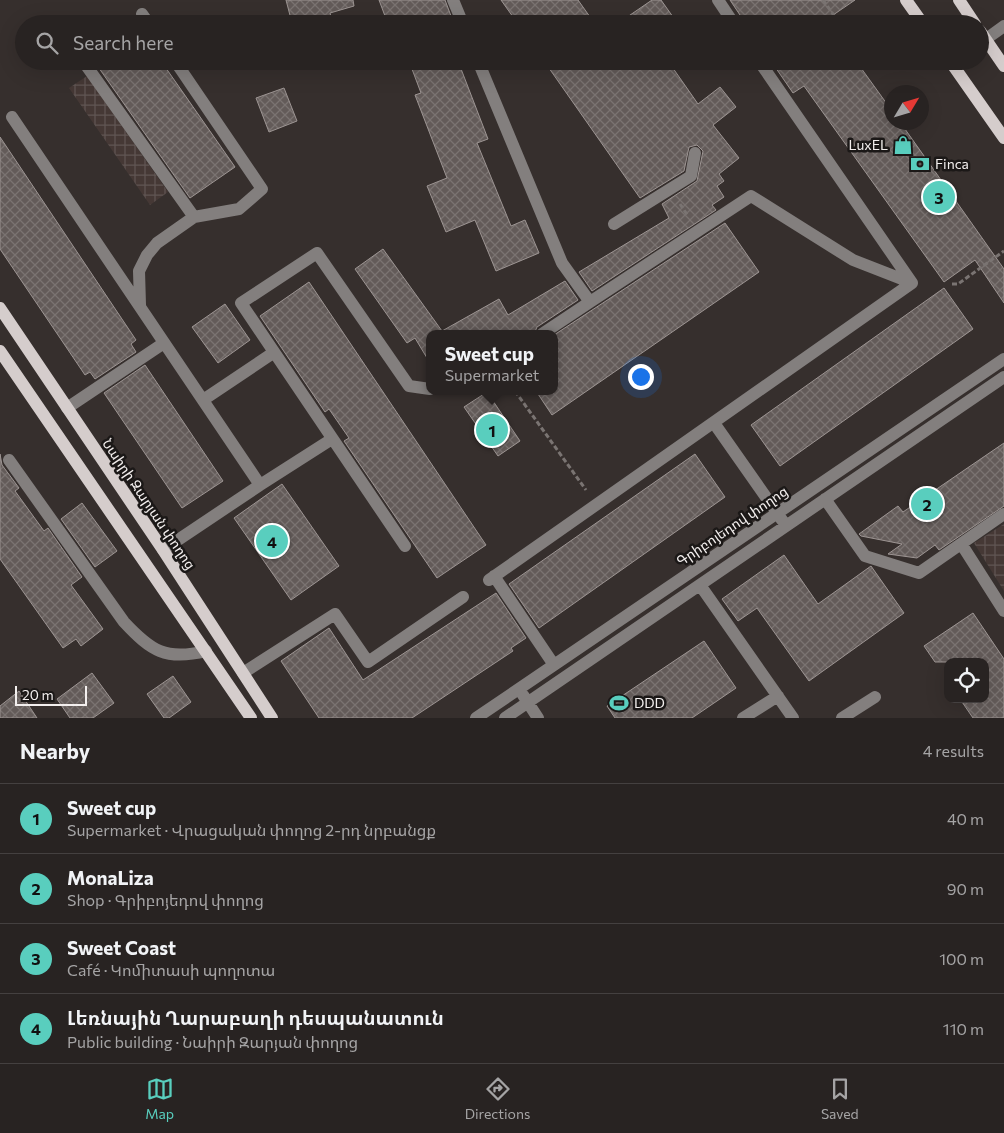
<!DOCTYPE html>
<html lang="en">
<head>
<meta charset="utf-8">
<style>
	body { margin:0; font-family:Commissioner,"Noto Sans Armenian",sans-serif; background:#342f2f; color:#f1f3f6 }
	.controls { position:absolute; right:15px; bottom:15px; display:grid; overflow:hidden; border-radius:10px; box-shadow:0 5px 20px #0002 }
	.controls button { width:45px; height:45px; display:grid; place-items:center; padding:0; border:0; border-bottom:1px solid #444040; background:#282322; color:#f1f3f6; font:25px sans-serif }
	.compass { position:absolute; left:884px; top:85px; width:45px; height:45px; border-radius:50%; background:#282322; box-shadow:0 5px 20px #0002; rotate:52deg }
	.scale { position:absolute; left:15px; bottom:12px; width:72px; box-sizing:border-box; padding-left:5px; border:2px solid #f3efee; border-top:0; font-size:14px; line-height:18px; white-space:nowrap; color:#f3efee; -webkit-text-stroke:4px #1b1817; paint-order:stroke }
	.you { position:absolute; left:640px; top:376px; width:18px; height:18px; margin:-12px; border:4px solid #fff; border-radius:50%; background:#1a73e8; box-shadow:0 0 0 8px #1a73e833 }
	.badge { display:grid; place-items:center; width:32px; height:32px; border-radius:50%; background:#59cebe; color:#111; font-size:16px; font-weight:700 }
	.pin { position:absolute; translate:-50% -50%; border:2px solid #fff; box-shadow:0 1px 5px #0006 }
	.popup { position:absolute; left:426px; top:330px; width:132px; height:65px; box-sizing:border-box; display:grid; place-content:center; border-radius:10px; background:#282322; filter:drop-shadow(0 1px 4px #0005); font-size:16px; white-space:nowrap; color:#a5a4a5 }
	.popup b { font-size:19px; color:#f1f3f6 }
	.popup::after { content:''; position:absolute; left:50%; top:100%; margin-left:-10px; border:10px solid transparent; border-top-color:#282322 }
	.list { margin:0; padding:0; list-style:none }
	h2 { display:flex; justify-content:space-between; align-items:center; height:65px; margin:0; padding:0 20px; font-size:21px }
	h2 small { font-size:16px; font-weight:400; color:#a5a4a5 }
	.list li { display:grid; grid-template-columns:32px 1fr auto; gap:15px; align-items:center; box-sizing:border-box; height:70px; padding:0 20px; border-top:1px solid #444040 }
	.list b { display:block; font-size:19px; white-space:nowrap }
	.list p { margin:0; font-size:16px; white-space:nowrap; color:#a5a4a5 }
	.list em { font-size:16px; font-style:normal; color:#a5a4a5 }
	.icon { flex:none; width:28px; height:28px; fill:none; stroke:currentColor; stroke-width:2; stroke-linecap:round; stroke-linejoin:round }
	.map { position:relative; flex:none; width:1004px; height:718px; overflow:hidden }
	.search { position:absolute; background:#282322; box-shadow:0 5px 20px #0002; left:15px; right:15px; top:15px; height:55px; display:flex; align-items:center; gap:12px; box-sizing:border-box; padding:0 18px; border-radius:28px; color:#a5a4a5; font-size:19px }
	.sheet { height:345px; background:#282322 }
	nav { display:flex; justify-content:space-around; align-items:center; box-sizing:border-box; height:70px; border-top:1px solid #444040; background:#282322; font-size:14px; color:#a5a4a5 }
	nav a { display:grid; justify-items:center; gap:2px }
	nav .on { color:#59cebe }
	.map>svg:first-child { display:block }
	.industrial { fill:url(#industrial-grid) }
	.building { fill:url(#building-cross-hatch); stroke:#9d9593 }
	.lines { fill:none; stroke-linecap:round; stroke-linejoin:round }
	.path { stroke:#7a7472; stroke-width:3; stroke-dasharray:5 2.5; stroke-linecap:butt }
	.minor { stroke:#837f7e; stroke-width:12 }
	.major { stroke:#d5cdcc; stroke-width:12 }
	.labels { text-anchor:middle; stroke-width:5; stroke-linejoin:round; paint-order:stroke }
	.poi-label { font-size:14px; fill:#f3efee; stroke:#1b1817; text-anchor:start }
	.street-label { font-size:14px; fill:#f3efee; stroke:#1b1817 }
</style>
</head>
<body>
<div class="map">
<svg width="1004" height="718" viewBox="0 0 1004 718">
	<defs>
		<pattern id="industrial-grid" width="8" height="8" patternUnits="userSpaceOnUse" patternTransform="scale(1.25)"><rect width="8" height="8" fill="#453835"/><path d="M0 4h8M4 0v8" fill="none" stroke="#605553"/></pattern>
		<pattern id="building-cross-hatch" width="8" height="8" patternUnits="userSpaceOnUse" patternTransform="scale(1.25)"><rect width="8" height="8" fill="#635b59"/><path d="M0 0l8 8M0 8l8-8" fill="none" stroke="#7a7371"/></pattern>
	</defs>
	<rect width="100%" height="100%" fill="#362f2d"/>
	<!-- industrial -->
	<path class="industrial" d="M87 76 168 192 150 205 69 88Z
		M1004 524V591L974 543Z"/>
	<!-- building -->
	<path class="building" d="M286 0H353L354 6 330 13 333 24H307L306 19 292 23Z
		M379 0H445L454 24H388Z
		M501 0H578L595 24H518Z
		M652 0H661L678 24H617Z
		M730 0H855L820 24H746Z
		M94 61H161L235 167 190 198Z
		M409 61H458L488 139 477 143 511 226 525 220 539 253 496 271 475 220 446 232 427 186 447 178 415 95 421 93Z
		M544 61H668L698 104 720 87 736 107 713 125 739 158 719 174 724 181 717 186 724 197 712 205 716 210 592 291 579 272 669 218 662 204 697 181 703 151 697 145 689 147 684 171 640 198Z
		M771 61H856L892 111V122H900L1004 269V303L975 260 944 282 804 86 793 93Z
		M284 88 297 121 269 132 256 98Z
		M0 137 136 340 131 344 136 352 95 379 90 372 85 375 0 249Z
		M725 223 759 272 552 415 536 391H554V335Z
		M383 249 442 331 499 299 508 315 565 281 578 300 537 327 534 334H430V363L415 338 407 343 355 269Z
		M309 282 486 545 437 578 344 441 349 438 329 409 325 412 260 316Z
		M944 288 973 329 780 466 751 425Z
		M225 304 250 340 218 363 192 327Z
		M145 365 223 481 182 508 104 393Z
		M487 392 520 441 498 456 464 407Z
		M1004 443V506L939 550 935 545 917 558 888 554 902 544 861 536 859 534 898 506 903 512Z
		M0 454 2 465 19 488 15 491 44 531 48 528 82 577 71 585 103 629 81 646 76 639 63 648 0 559Z
		M695 454 725 497 539 628 509 584Z
		M282 484 339 566 291 600 234 518Z
		M82 503 117 551 95 567 61 519Z
		M784 555 818 604 871 566 904 613 809 681 757 608 738 621 722 599Z
		M496 593 526 638 511 648 513 651 412 718H319L281 661 329 628 363 680Z
		M973 613 1004 659V718H973L960 699H985V662H935L924 646Z
		M704 641 736 688 692 718H615L607 706Z
		M92 673 114 703 93 718H70L57 699Z
		M173 676 191 702 169 718H164L147 694Z
		M19 691 37 718H0V706Z"/>
	<g class="lines">
		<!-- path -->
		<path class="path" d="M823 0 840 24
			M680 204 688 216
			M952 284H958L1004 251
			M515 391 586 490"/>
		<!-- minor -->
		<path class="minor" d="M453 0 463 24
			M718 0 734 24
			M142 14 149 24
			M986 39 1004 26
			M83 61 194 217
			M478 61 562 263 590 302 751 196 853 260 912 283
			M759 61 912 283
			M12 117 260 485 163 550
			M614 224 691 176 695 153
			M140 305 139 271 147 255 157 243 194 217 239 209 262 189 175 61
			M542 334 590 302
			M203 400 273 353
			M67 408 164 343
			M714 423 782 520
			M9 460 124 622C151 651 166 661 206 651
			M260 485 332 439
			M825 499 865 556 919 573 1004 514
			M962 545 1004 611
			M405 546 241 303 317 253 409 386 430 389
			M494 576 554 665
			M489 580 912 283
			M700 585 793 718
			M243 673 335 614 368 662 463 597
			M523 695 538 718
			M476 718 1004 359
			M505 718 1004 377
			M743 718 778 696
			M842 718 875 697"/>
		<!-- major -->
		<path class="major" d="M906 0 923 24
			M959 0 975 24
			M980 31 1004 66
			M950 61 1004 138
			M0 308 163 550 272 718
			M0 351 251 718"/>
	</g>
	<!-- icons -->
	<defs>
		<g id="shop-bare" transform="scale(1.5)"><path d="M-5-2.5h2.3a2.7 3.5 0 0 1 5.4 0H5L5.5 6h-11ZM-1.5-2.5h3a1.5 2.3 0 0 0-3 0Z" fill="#59cebe" stroke="#1b1817" stroke-width="2.5" paint-order="stroke"/></g>
		<g id="bank-bare" transform="scale(1.5)"><path d="M-6-4H6V4H-6ZM0-2.3a2.3 2.3 0 1 0 0 4.6a2.3 2.3 0 1 0 0-4.6Z" fill="#59cebe" stroke="#1b1817" stroke-width="2.5" paint-order="stroke"/></g>
		<g id="stadium-bare" transform="scale(1.5)"><path d="M0-5a6.5 5 0 1 0 0 10a6.5 5 0 1 0 0-10ZM-3.5-1.8h7v3.6h-7Z" fill="#59cebe" stroke="#1b1817" stroke-width="2.5" paint-order="stroke"/></g>
	</defs>
	<g fill-rule="evenodd">
		<use href="#shop-bare" x="903" y="145"/>
		<use href="#bank-bare" x="920" y="164"/>
		<use href="#stadium-bare" x="619" y="703"/>
	</g>
	<g class="labels">
		<!-- poi labels -->
		<g class="poi-label">
			<text x="888" y="150" text-anchor="end">LuxEL</text>
			<text x="935" y="169">Finca</text>
			<text x="634" y="708">DDD</text>
		</g>
		<!-- street labels -->
		<g class="street-label">
			<text transform="translate(149 504) rotate(56)" y="5">Նաիրի Զարյան փողոց</text>
			<text transform="translate(732 526) rotate(-34)" y="5">Գրիբոյեդով փողոց</text>
		</g>
	</g>
</svg>
<div class="controls">
<button><svg class="icon" aria-label="locate" viewBox="0 0 24 24"><circle cx="12" cy="12" r="6"/><path d="M12 2v4M12 18v4M2 12h4M18 12h4"/></svg></button>
</div>
<svg class="compass" viewBox="-18 -18 36 36"><path d="M0-13l5 13h-10z" fill="#e53935"/><path d="M0 13l5-13h-10z" fill="#a5a4a5"/></svg>
<div class="scale">20 m</div>
<div class="you"></div>
<div class="pin badge" style="left:492px;top:430px">1</div>
<div class="popup"><b>Sweet cup</b>Supermarket</div>
<div class="pin badge" style="left:927px;top:504px">2</div>
<div class="pin badge" style="left:939px;top:197px">3</div>
<div class="pin badge" style="left:272px;top:541px">4</div>
<div class="search"><svg class="icon" aria-label="search" viewBox="0 0 24 24"><circle cx="10" cy="10" r="6"/><path d="M15 15l6 6"/></svg>Search here</div>
</div>
<section class="sheet">
<h2>Nearby<small>4 results</small></h2>
<ul class="list">
<li><span class="badge">1</span><div><b>Sweet cup</b><p>Supermarket · Վրացական փողոց 2-րդ նրբանցք</p></div><em>40 m</em></li>
<li><span class="badge">2</span><div><b>MonaLiza</b><p>Shop · Գրիբոյեդով փողոց</p></div><em>90 m</em></li>
<li><span class="badge">3</span><div><b>Sweet Coast</b><p>Café · Կոմիտասի պողոտա</p></div><em>100 m</em></li>
<li><span class="badge">4</span><div><b>Լեռնային Ղարաբաղի դեսպանատուն</b><p>Public building · Նաիրի Զարյան փողոց</p></div><em>110 m</em></li>
</ul>
</section>
<nav>
<a class="on"><svg class="icon" aria-label="map" viewBox="0 0 24 24"><path d="M3 6l6-2 6 2 6-2v14l-6 2-6-2-6 2zM9 4v14M15 6v14"/></svg>Map</a>
<a><svg class="icon" aria-label="directions" viewBox="0 0 24 24"><path d="M12 3l9 9-9 9-9-9zM9 14v-3h6M13 9l2 2-2 2"/></svg>Directions</a>
<a><svg class="icon" aria-label="saved" viewBox="0 0 24 24"><path d="M7 4h10v16l-5-4-5 4z"/></svg>Saved</a>
</nav>
</body>
</html>
